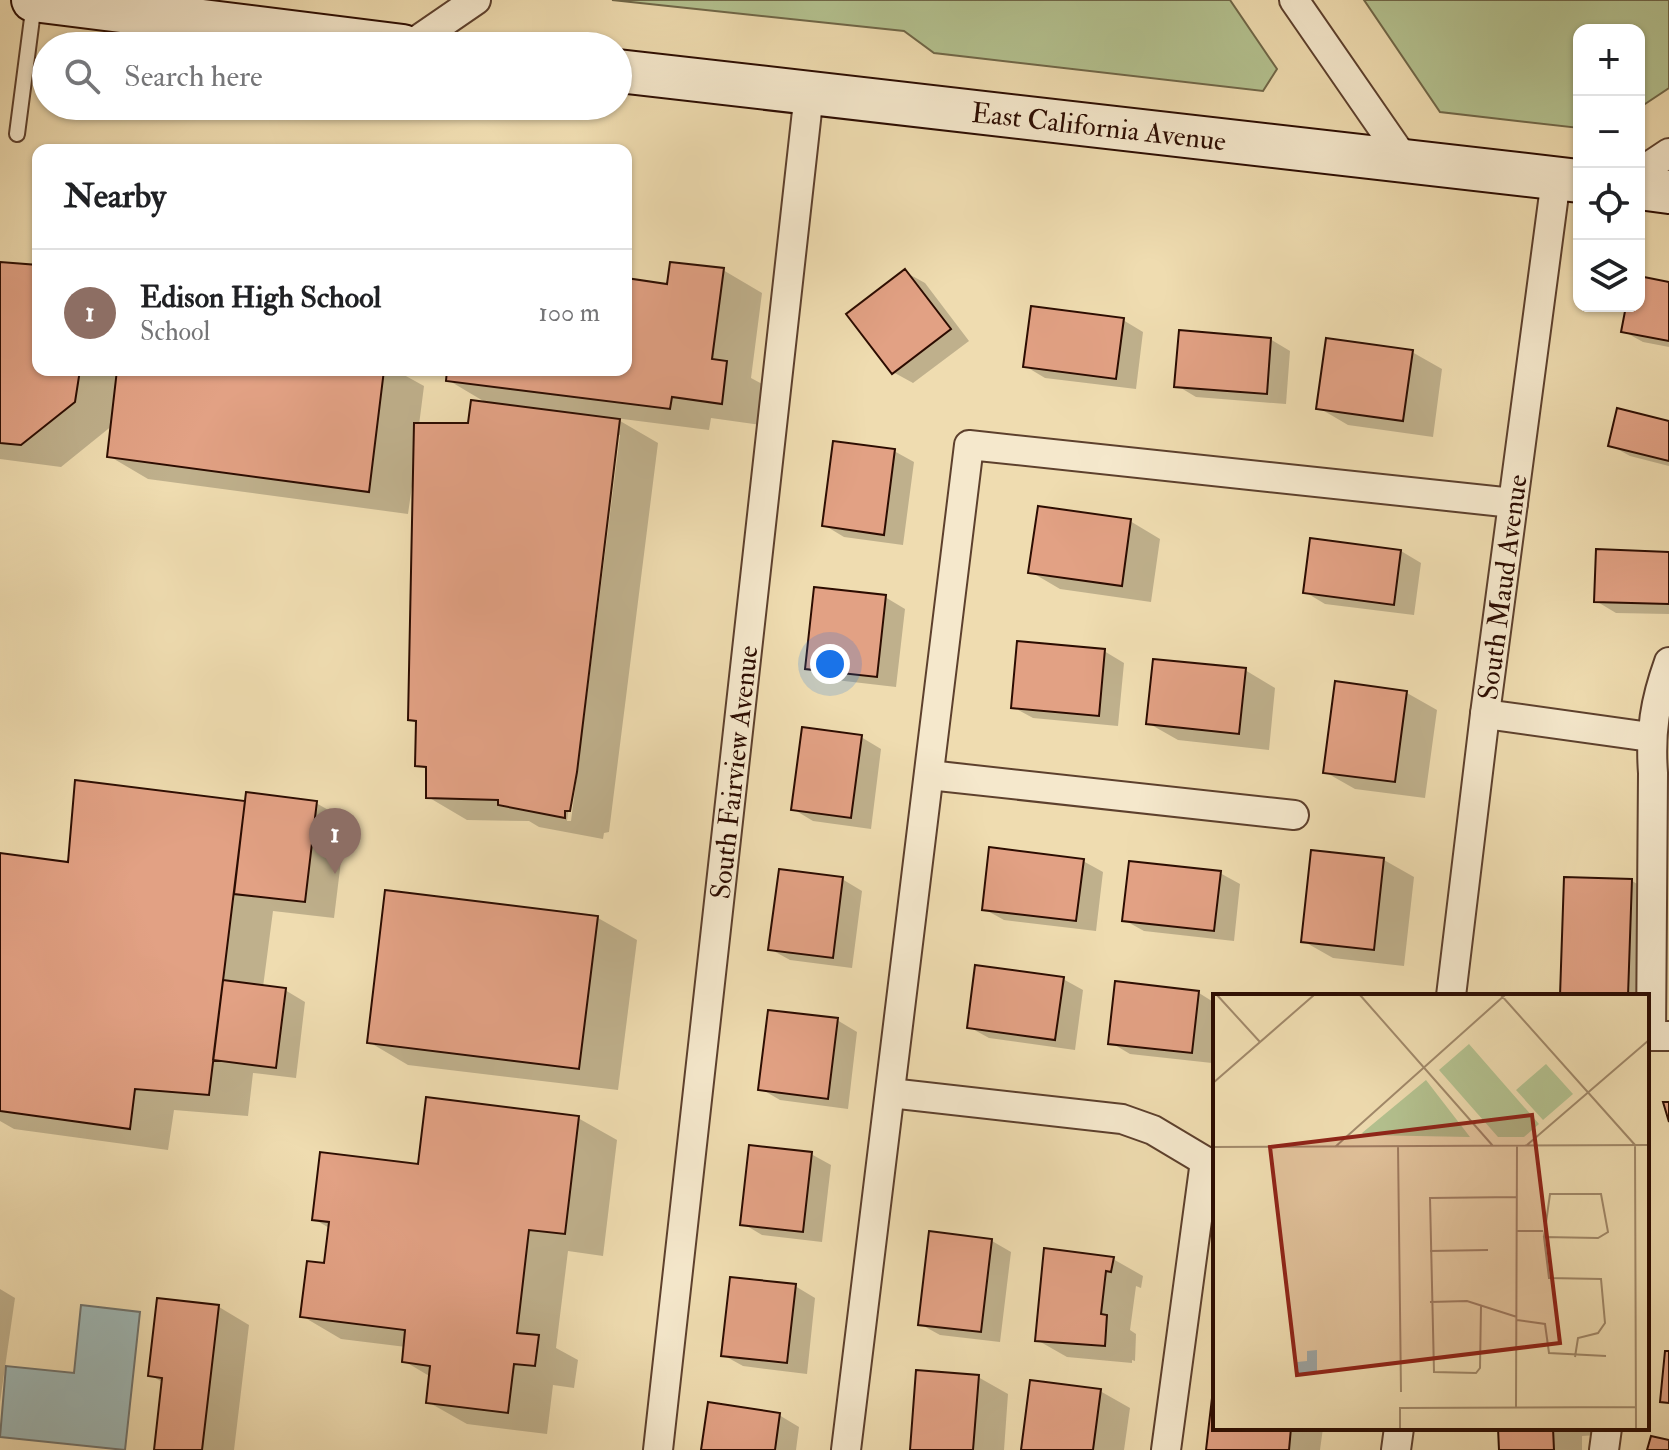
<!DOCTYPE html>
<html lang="en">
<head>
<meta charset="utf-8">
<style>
	body { margin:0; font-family:"IM FELL Double Pica",serif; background:#f6f6f6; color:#202124 }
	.controls { position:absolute; right:24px; top:24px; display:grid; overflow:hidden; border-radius:16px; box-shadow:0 2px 6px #0004 }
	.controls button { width:72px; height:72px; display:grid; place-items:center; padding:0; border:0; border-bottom:2px solid #e0e0e0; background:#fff; color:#202124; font:40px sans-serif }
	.you { position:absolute; left:830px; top:664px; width:28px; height:28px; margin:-20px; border:6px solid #fff; border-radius:50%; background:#1a73e8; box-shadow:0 0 0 12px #1a73e833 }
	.badge { display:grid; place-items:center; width:52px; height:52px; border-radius:50%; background:#8f2418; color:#fff; font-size:26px; font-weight:700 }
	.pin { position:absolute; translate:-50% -66px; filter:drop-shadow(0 2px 4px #0008) }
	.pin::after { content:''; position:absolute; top:42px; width:28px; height:24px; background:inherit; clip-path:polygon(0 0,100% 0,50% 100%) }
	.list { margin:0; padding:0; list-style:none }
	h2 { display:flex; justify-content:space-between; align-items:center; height:104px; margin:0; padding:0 32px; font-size:34px }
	h2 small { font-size:26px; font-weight:400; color:#757577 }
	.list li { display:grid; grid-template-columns:52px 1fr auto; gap:24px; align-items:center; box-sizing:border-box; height:128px; padding:0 32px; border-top:2px solid #e0e0e0 }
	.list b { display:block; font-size:30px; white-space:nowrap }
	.list p { margin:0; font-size:26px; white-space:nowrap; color:#757577 }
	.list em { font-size:26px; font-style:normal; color:#757577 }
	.icon { flex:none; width:44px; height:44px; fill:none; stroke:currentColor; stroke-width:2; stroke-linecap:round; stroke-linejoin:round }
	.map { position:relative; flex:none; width:1669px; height:1450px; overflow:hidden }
	.search { position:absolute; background:#fff; box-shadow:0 2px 6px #0004; left:32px; top:32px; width:600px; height:88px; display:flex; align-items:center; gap:20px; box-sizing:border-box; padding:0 28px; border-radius:44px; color:#757577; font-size:30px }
	.panel { position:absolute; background:#fff; box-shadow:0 2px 6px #0004; left:32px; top:144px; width:600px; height:232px; border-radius:16px }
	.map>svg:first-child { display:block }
	.green { fill:#b4c290; stroke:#706748; stroke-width:2 }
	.water { fill:#9fb9b7; stroke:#71746e; stroke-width:2 }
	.shadow { fill:#0003; fill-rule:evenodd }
	.building { fill:#e2a184; stroke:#2c0c01; stroke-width:2 }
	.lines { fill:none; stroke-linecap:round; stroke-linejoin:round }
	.lane-casing { stroke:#5d402d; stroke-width:18 }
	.street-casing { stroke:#5d402d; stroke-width:32 }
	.secondary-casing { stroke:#2c0c01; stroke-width:46 }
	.lane { stroke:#f5e8cc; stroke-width:14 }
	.street { stroke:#f5e8cc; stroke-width:28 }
	.secondary { stroke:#f5e8cc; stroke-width:42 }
	.labels { text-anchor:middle; stroke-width:7; stroke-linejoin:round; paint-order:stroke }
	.street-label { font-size:28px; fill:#2c0c01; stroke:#f5e8cc }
	.inset-road { fill:none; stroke:#a1896a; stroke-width:2 }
	.view { fill:#8f2418; fill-opacity:0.15; stroke:#8f2418; stroke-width:4 }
	.inset-edge { fill:none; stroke:#2c0c01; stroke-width:4 }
</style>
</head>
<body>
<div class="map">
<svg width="1669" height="1450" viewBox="0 0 1669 1450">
	<rect width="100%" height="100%" fill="#efdcb0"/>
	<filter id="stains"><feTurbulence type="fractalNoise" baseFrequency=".0025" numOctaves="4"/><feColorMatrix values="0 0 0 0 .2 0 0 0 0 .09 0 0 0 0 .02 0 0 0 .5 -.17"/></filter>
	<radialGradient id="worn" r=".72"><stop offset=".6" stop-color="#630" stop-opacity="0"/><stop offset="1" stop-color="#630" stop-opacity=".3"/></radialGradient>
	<!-- green -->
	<path class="green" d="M612 0H1230L1277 69 1263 91 934 53 904 31Z
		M1364 0H1669V88L1639 108V30H1579V128L1440 112Z"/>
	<!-- water -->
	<path class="water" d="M81 1305 140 1312 125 1450 0 1437 6 1366 74 1373Z"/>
	<!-- shadow -->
	<path class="shadow" d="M0 264 38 267V370H395L424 386 419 425H470L490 405 448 380 449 370H626V281L669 286 723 270 762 293 751 378 766 386 761 425 711 418 709 430 615 418 658 443 609 832 604 833 603 839 539 827 529 821 467 820 428 797V770L417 764 418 723 410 719 414 486H412L408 514 148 479 109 456 113 425 61 467 0 459ZM616 435H620L571 821H567Z
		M905 272 925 283 969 341 913 383 893 372Z
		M1639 278 1669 284V347L1643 342 1623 331 1628 306H1639Z
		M1123 320 1143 332 1136 389 1045 378 1025 366Z
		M1270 339 1290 351 1286 404 1196 397 1176 385Z
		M1412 352 1442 369 1433 437 1348 425 1319 408Z
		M1669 423V466L1630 456 1610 445Z
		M894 451 914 462 903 545 844 537 824 525Z
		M1130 521 1160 539 1151 602 1060 589 1031 572Z
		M1401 551 1421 563 1414 615 1325 604 1305 592Z
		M1669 554V614L1616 613 1596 601Z
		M885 597 905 609 896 687 827 679 807 668Z
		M1104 651 1124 663 1118 726 1033 718 1013 707Z
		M1245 670 1275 688 1269 750 1178 740 1148 723Z
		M1407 693 1437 710 1425 798 1355 789 1325 772Z
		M861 737 881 749 871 829 813 821 793 809Z
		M244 803H316L346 820 334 918 273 911 263 987 285 990 305 1002 296 1078 253 1073 248 1116 174 1110 168 1150 14 1129 0 1121V855L69 864Z
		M1384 860 1414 877 1404 966 1333 958 1303 941Z
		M1083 861 1103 872 1096 931 1004 920 984 909Z
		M1220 873 1240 884 1234 941 1144 931 1124 920Z
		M842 879 862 891 852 968 790 960 770 949Z
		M1632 881 1662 898 1647 996H1562Z
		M598 918 637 940 618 1090 408 1065 369 1042Z
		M1063 979 1083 990 1075 1050 989 1038 969 1027Z
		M1199 993 1215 1003 1212 1063 1130 1054 1110 1042Z
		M837 1020 857 1032 848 1109 780 1100 761 1089Z
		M578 1118 617 1140 603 1256 568 1251 556 1348 578 1360 574 1388 553 1385 547 1434 467 1424 428 1402 431 1377 404 1361 406 1347 341 1339 302 1316 326 1265 331 1229 314 1219 420 1166Z
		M811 1154 831 1165 822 1242 762 1235 742 1223Z
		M992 1241 1011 1252 1000 1342 940 1335 920 1324Z
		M1113 1259 1143 1276 1141 1288 1136 1286 1130 1330 1136 1334 1135 1361 1132 1360V1363L1067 1357 1037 1340Z
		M795 1286 815 1298 807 1374 743 1366 723 1355Z
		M0 1289 15 1298 0 1402Z
		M159 1300 219 1307 249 1325 234 1450H156L164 1383 150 1375Z
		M978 1377 1008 1394 1004 1450H912Z
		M1100 1391 1130 1408 1124 1450H1023Z
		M1215 1401V1428H1323L1320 1450H1208Z
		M779 1415 799 1427 796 1450H703Z
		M1500 1428H1597L1598 1435 1582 1436V1450H1501Z"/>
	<!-- building -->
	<path class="building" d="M0 262 38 265V370H80L75 402 21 445 0 443Z
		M670 262 724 268 712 359 727 361 722 404 672 397 670 409 446 381 447 370H626V278L667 284Z
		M905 269 951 329 892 374 846 314Z
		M1639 276 1669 282V341L1621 332 1626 306H1639Z
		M1031 306 1124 318 1116 379 1023 367Z
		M1179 330 1271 338 1267 394 1174 387Z
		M1326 338 1413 350 1403 421 1316 409Z
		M117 370H384L369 492 107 457Z
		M471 400 620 419 577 772 570 811H565V818L498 805V800L426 798V767L415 766 416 721 408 720 414 423H468Z
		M1617 408 1669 421V461L1608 446Z
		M833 441 895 449 884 535 822 526Z
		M1038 506 1131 519 1122 586 1028 573Z
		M1310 538 1401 550 1394 605 1303 593Z
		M1596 549 1669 552V604L1594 602Z
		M814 587 886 595 877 677 805 669Z
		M1017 641 1105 649 1099 716 1011 708Z
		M1153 659 1246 668 1239 734 1146 724Z
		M1335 681 1407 691 1395 782 1323 773Z
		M802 727 862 735 851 818 791 810Z
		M75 780 245 801 209 1095 135 1089 130 1129 0 1111V853L68 862Z
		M246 792 317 801 305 902 234 894Z
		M989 847 1084 859 1076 921 982 910Z
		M1311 850 1384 858 1374 950 1301 942Z
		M1129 861 1221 871 1214 931 1122 921Z
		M779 869 843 877 833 958 768 950Z
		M1564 877 1632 879 1628 996H1560Z
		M385 890 598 916 579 1069 367 1043Z
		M975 965 1064 977 1055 1040 967 1028Z
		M223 980 286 988 276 1068 213 1060Z
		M1115 981 1199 991 1192 1053 1108 1044Z
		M768 1010 838 1018 828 1099 758 1090Z
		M426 1097 579 1116 565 1234 529 1230 517 1333 539 1335 535 1366 514 1364 508 1413 426 1403 430 1366 402 1362 405 1330 300 1317 307 1261 324 1263 329 1222 312 1220 320 1152 418 1164Z
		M1663 1102H1669V1122Z
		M749 1145 812 1152 803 1232 740 1225Z
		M929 1231 992 1239 981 1332 918 1325Z
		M1044 1248 1114 1257 1111 1272 1106 1271 1101 1314 1107 1315 1105 1346 1035 1341Z
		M730 1277 796 1284 787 1363 721 1356Z
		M157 1298 219 1305 202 1450H154L162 1378 148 1376Z
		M1665 1351H1669V1403L1660 1402Z
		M916 1370 979 1375 973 1450H910Z
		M1030 1380 1101 1389 1093 1450H1021Z
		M1212 1398 1215 1399V1428H1291L1289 1450H1206Z
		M708 1402 780 1413 775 1450H701Z
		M1498 1428H1553L1554 1450H1499Z
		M1651 1436 1669 1440V1450H1647Z"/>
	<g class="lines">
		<!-- lane casing -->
		<g class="lane-casing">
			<path id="lane" d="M17 134 34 3"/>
		</g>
		<!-- street casing -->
		<g class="street-casing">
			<g id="street">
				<path d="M1294 0 1406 162"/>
				<path d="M409 46 476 0"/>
				<path d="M1639 173 1669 153"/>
				<path d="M1669 662C1655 701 1650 732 1653 773L1651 1036H1669"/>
				<path d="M1485 714 1650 737"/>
				<path d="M929 775 1294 815"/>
				<path id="s1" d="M1451 996 1485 714 1556 179"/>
				<path d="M890 1093 1122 1119 1153 1130 1215 1167"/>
				<path id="s2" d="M658 1450 809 93"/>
				<path d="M846 1450 969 445 1513 503"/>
				<path d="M1166 1450 1205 1161"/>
				<path d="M1396 1450 1399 1428"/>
				<path d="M1604 1450 1607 1428"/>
			</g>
		</g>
		<!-- secondary casing -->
		<g class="secondary-casing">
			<g id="secondary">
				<path d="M33 0 403 46"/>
				<path id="s3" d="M618 71 1579 181"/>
				<path d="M1639 188 1669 192"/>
			</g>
		</g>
		<!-- lane -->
		<use href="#lane" class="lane"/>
		<!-- street -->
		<use href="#street" class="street"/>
		<!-- secondary -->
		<use href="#secondary" class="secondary"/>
	</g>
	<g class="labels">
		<!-- street labels -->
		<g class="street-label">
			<text dy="10" stroke="none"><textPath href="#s3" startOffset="484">East California Avenue</textPath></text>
			<text dy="10" stroke="none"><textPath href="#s1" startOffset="412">South Maud Avenue</textPath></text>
			<text dy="10" stroke="none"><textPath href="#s2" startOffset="682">South Fairview Avenue</textPath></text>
		</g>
	</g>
	<!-- overview -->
	<g transform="translate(1213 994)">
		<rect width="436" height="436" fill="#efdcb0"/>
		<path d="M256 50 326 130 311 143H285L226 76ZM333 70 360 100 330 126 303 96ZM213 86 257 143 151 141 149 139Z" fill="#b4c290"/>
		<path d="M104 356V379H84V368L94 367V357Z" fill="#9fb9b7"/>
		<path class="inset-road" d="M4 1 47 48M147 1 280 152M288 1 422 151 423 435M0 89 101 1M314 151 436 46M185 152 188 398M0 153 436 151M122 153 292 1M303 237H330M331 243 337 200H388L395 238 385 244 331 243 336 284 388 285 392 329 385 339 365 344 362 363M217 257 275 256M217 308 254 307 304 323M268 312 267 374 263 379 221 378 217 204 304 203M304 326 332 330 336 359 393 362M303 414 304 151M187 435V414L423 413"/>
		<path class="view" d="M319 121 347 349 84 381 57 153Z"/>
		<rect width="436" height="436" class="inset-edge"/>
	</g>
	<rect width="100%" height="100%" filter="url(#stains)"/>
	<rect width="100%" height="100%" fill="url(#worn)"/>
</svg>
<div class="controls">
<button>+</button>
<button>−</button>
<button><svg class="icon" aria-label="locate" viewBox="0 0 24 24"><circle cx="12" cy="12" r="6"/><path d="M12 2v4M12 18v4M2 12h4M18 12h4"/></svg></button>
<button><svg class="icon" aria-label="layers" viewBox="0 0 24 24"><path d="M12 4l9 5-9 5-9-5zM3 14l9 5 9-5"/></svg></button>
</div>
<div class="you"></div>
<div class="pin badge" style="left:335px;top:874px;background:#8d6e63">1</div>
<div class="search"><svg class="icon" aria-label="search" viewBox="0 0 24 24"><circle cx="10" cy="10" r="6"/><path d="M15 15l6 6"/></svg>Search here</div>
<section class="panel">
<h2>Nearby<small></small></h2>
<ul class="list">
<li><span class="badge" style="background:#8d6e63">1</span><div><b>Edison High School</b><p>School</p></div><em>100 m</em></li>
</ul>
</section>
</div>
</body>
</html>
